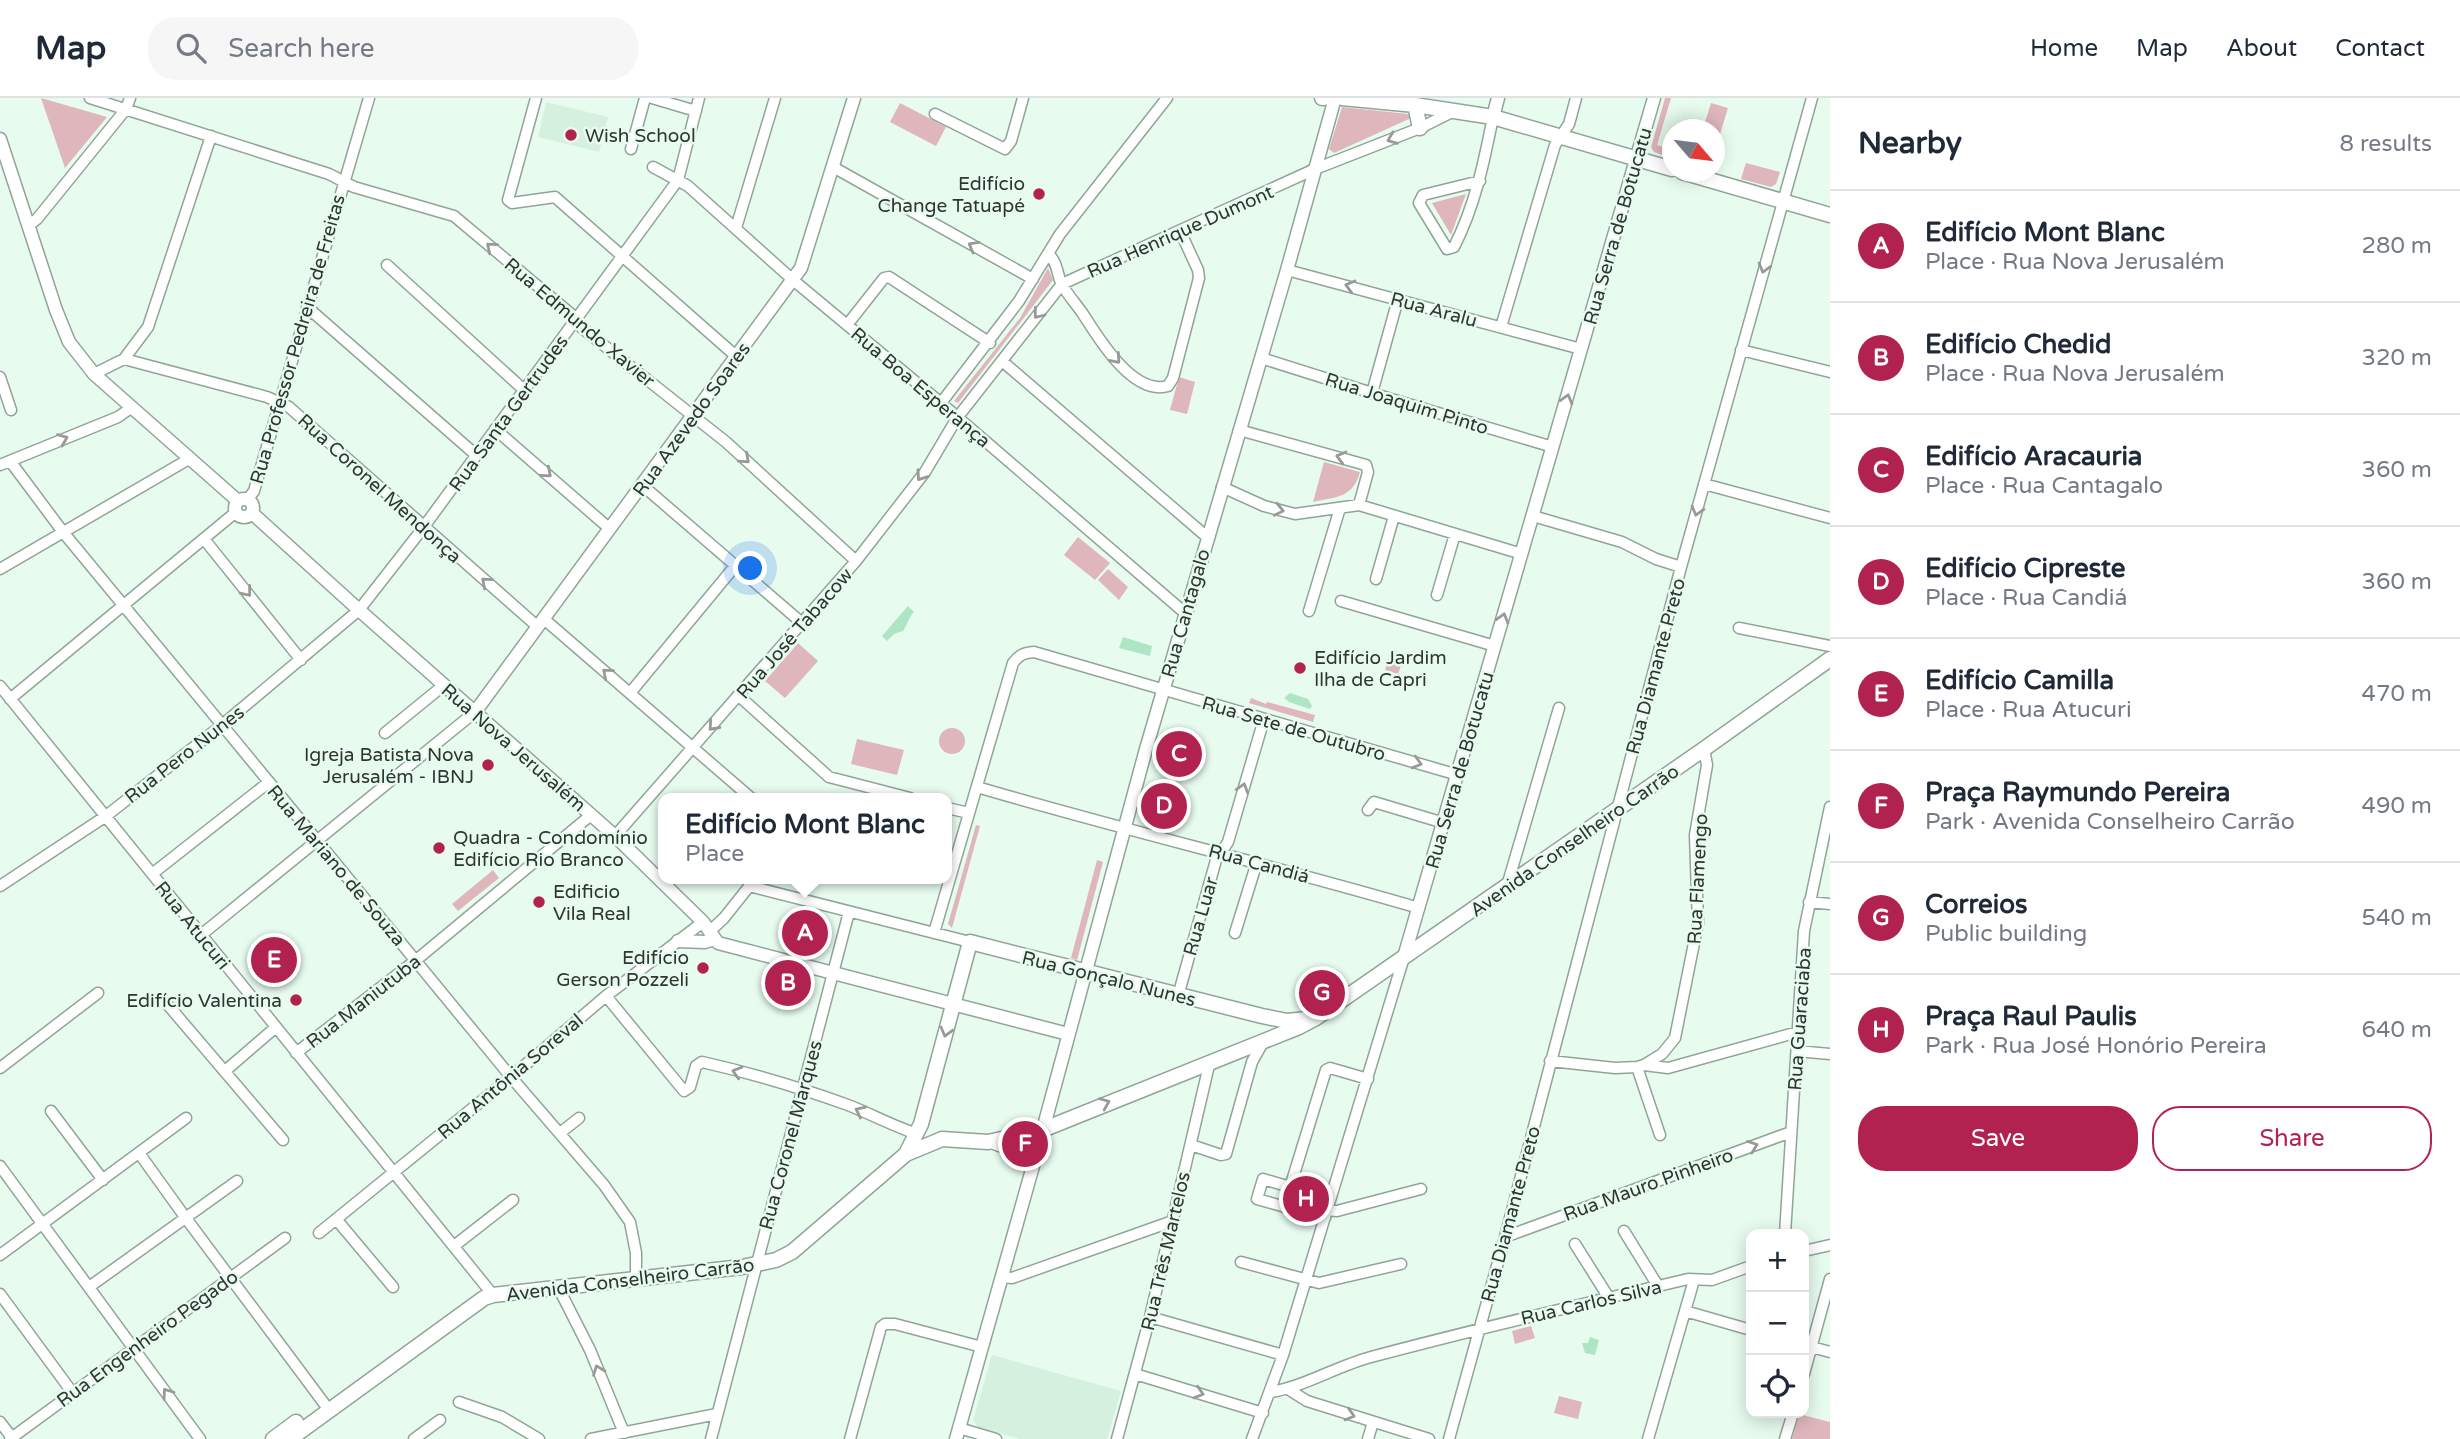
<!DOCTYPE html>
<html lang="en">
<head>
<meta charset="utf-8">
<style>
	body { margin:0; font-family:"Varela Round",sans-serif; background:#f6f6f7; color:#1f2937 }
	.controls { position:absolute; right:21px; bottom:21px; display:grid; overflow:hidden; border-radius:14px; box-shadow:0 4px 18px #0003 }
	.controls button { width:63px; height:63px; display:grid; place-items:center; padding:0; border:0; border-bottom:2px solid #e0e1e3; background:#fff; color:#1f2937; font:35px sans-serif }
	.compass { position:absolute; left:1662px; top:21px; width:63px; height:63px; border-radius:50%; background:#fff; box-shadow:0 4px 18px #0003; rotate:118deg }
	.you { position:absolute; left:751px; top:471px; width:24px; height:24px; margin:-18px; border:5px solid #fff; border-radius:50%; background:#1a73e8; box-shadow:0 0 0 10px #1a73e833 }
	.badge { display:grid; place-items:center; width:46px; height:46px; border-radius:50%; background:#b2224f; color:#fff; font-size:23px; font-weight:700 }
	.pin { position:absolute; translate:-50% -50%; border:4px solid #fff; box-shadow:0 2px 7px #0006 }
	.popup { position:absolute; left:658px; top:695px; width:294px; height:91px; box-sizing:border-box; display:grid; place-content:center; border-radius:14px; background:#fff; filter:drop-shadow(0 2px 5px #0005); font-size:23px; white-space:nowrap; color:#747a83 }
	.popup b { font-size:26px; color:#1f2937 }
	.popup::after { content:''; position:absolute; left:50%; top:100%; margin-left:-14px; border:14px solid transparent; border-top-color:#fff }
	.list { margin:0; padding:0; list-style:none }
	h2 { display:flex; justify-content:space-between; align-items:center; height:91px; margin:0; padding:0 28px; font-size:30px }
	h2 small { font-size:23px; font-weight:400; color:#747a83 }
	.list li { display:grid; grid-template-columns:46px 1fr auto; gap:21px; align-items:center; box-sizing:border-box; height:112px; padding:0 28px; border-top:2px solid #e0e1e3 }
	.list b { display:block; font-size:26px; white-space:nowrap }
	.list p { margin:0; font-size:23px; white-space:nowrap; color:#747a83 }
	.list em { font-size:23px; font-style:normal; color:#747a83 }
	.actions { display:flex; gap:14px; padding:21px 28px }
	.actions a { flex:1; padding:16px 0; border:2px solid #b2224f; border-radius:28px; text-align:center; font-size:24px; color:#b2224f }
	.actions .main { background:#b2224f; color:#fff }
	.icon { flex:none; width:38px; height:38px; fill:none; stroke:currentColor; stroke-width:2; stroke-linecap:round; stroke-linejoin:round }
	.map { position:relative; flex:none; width:1830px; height:1341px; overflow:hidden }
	header { display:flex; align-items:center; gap:42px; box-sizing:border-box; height:98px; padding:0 35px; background:#fff; border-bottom:2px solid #e0e1e3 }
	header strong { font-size:33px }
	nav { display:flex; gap:38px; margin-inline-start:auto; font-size:24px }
	.search { width:490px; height:63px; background:#f6f6f7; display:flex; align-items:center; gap:18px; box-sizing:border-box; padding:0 24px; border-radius:28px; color:#747a83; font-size:26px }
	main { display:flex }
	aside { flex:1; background:#fff }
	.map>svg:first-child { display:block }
	.built { fill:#d5f0df }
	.green { fill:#dfb6bc }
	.water { fill:#aee6c5 }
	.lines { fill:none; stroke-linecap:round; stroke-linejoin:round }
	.minor-casing { stroke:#91a499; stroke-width:13 }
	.tertiary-casing { stroke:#91a499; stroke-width:15 }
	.secondary-casing { stroke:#91a499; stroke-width:17 }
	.minor { stroke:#fff; stroke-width:10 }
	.tertiary { stroke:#fff; stroke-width:12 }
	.secondary { stroke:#fff; stroke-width:14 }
	.oneway { stroke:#979a98 }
	.poi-dot { fill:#b2224f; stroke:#e7fbef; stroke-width:2.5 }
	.labels { text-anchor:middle; stroke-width:5; stroke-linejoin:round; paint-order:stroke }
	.poi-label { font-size:19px; fill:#2f3632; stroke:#e7fbef; text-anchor:start }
	.street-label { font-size:19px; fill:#2f3632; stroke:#e7fbef }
</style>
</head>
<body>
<header>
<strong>Map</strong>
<div class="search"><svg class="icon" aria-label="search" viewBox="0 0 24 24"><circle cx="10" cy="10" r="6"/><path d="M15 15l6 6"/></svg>Search here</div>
<nav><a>Home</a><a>Map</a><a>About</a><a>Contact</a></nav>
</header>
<main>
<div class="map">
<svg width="1830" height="1341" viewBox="0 0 1830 1341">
	<rect width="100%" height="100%" fill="#e7fbef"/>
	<!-- built -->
	<path class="built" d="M546 4 608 19 599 54 538 39Z
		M992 1257 1121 1293 1107 1341H1020L978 1329 973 1322Z"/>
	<!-- green -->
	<path class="green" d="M41 0 107 19 65 70Z
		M1665 0H1671L1657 47 1672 52V60L1654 54 1651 49Z
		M900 5 946 29 936 48 890 24Z
		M1711 5 1728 10 1720 36 1715 35 1714 32 1703 31Z
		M1342 9 1408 16 1411 20 1334 55 1329 51Z
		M1746 65 1780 74 1776 86 1771 89 1741 81Z
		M1466 96 1451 137 1432 105Z
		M1048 170 1053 182 958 305 954 303 1020 220Z
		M1179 279 1195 284 1187 316 1170 312Z
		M1324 364 1360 374C1353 400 1336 399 1313 404Z
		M1078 439 1110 465 1095 482 1064 457Z
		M1108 471 1128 489 1119 502 1098 482Z
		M798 545 818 563 785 600 765 583Z
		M1391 552 1405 556 1398 576 1385 572Z
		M1251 600 1266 606 1267 604 1315 617 1313 624 1249 605Z
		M939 643a13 13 0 1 1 26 0a13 13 0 1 1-26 0Z
		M857 641 904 652 897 677 851 666Z
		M976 727 980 728 952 830 948 826Z
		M1097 762 1103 764 1077 862 1071 860Z
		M493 772 499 780 458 813 452 806Z
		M1297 1093 1318 1099 1315 1109 1294 1103Z
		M1531 1228 1535 1240 1515 1246 1512 1233Z
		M1559 1298 1582 1304 1578 1321 1554 1315Z
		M1799 1316 1830 1324V1341H1792Z"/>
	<!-- water -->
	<path class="water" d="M908 508 914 514C908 520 908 526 903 533L894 536 887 543 882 538Z
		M1123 539 1152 548 1150 558 1119 550Z
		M1290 595 1308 601 1312 608 1310 611 1289 604 1284 600Z
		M1590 1239 1599 1242 1595 1257 1585 1255 1582 1245H1588Z"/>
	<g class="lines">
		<!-- minor casing -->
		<g class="minor-casing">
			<path id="minor" d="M90 0 329 76 354 89 454 118 577 221 582 230 726 344 856 463
				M536 0 508 102 512 105 555 99 737 259
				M652 0 696 13
				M935 16 1005 51 1011 43 1023 0
				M631 51 645 0
				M653 69 688 88 793 182 941 305 1185 515
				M833 69 1033 181
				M1480 83 1423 97 1419 105 1447 151 1454 149C1475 108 1484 64 1493 19
				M29 127 37 121 126 11 130 0
				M736 130 775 0
				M1048 156C1057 163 1057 175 1061 185 1067 196 1076 206 1083 216 1099 241 1133 298 1168 288L1173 280 1199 180 1198 172 1180 133
				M387 167 524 292
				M1287 172 1581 251
				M307 209 476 357
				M847 227 884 180 889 179 990 245
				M1501 229 1555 47 1569 26 1576 0
				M1741 252 1830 274
				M1261 260 1391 301 1553 349
				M124 261 267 299 289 309 538 529
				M1002 263 1207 439
				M94 276 124 261 148 229 211 38
				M0 279 11 312
				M1372 295 1398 201
				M941 305 1019 203 1060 136 1167 0
				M495 331 610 431
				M1239 332 1366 367 1368 374 1359 407
				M10 363 63 434 269 684 511 979 604 1087 630 1124 636 1155V1181
				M0 367 118 319 131 310
				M1704 386 1830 420
				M642 387 802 525
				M1222 389 1264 408 1295 416 1359 407 1522 456
				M248 401 254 393 369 0
				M1533 418 1622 444 1656 461 1681 469
				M204 441 301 562
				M0 471 189 361
				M1376 481 1394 418
				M1437 497 1455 436
				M1341 503 1495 548
				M1309 513 1340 410
				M544 521 751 700
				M1739 530 1830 548
				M0 588 493 1197
				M630 595 735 468
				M739 598 829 679 910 700
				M10 601 236 414
				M385 635 444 587
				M977 689C1123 732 1272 767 1419 810
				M947 710 969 715
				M1368 712 1374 704 1444 725
				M615 738 856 463 925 374 957 320 1062 186 1315 71 1420 30 1454 13
				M152 776 269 684
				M0 788 106 718 222 627 359 512 423 430 678 82 699 0
				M749 788 970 844
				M1507 788 1559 610
				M1809 804 1830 806
				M709 834 724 820 755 781
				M934 835 1013 565C1020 556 1024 555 1034 554L1458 677
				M1235 835 1257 764
				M201 837 475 614
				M606 898 684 993 690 989 696 968 702 964C751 975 801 990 848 1007 871 1016 893 1028 917 1036
				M1178 898 1216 762 1228 744 1264 621
				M168 907 283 1042
				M1797 953 1830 956
				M296 955 415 863 591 717
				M1550 963 1615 970 1637 969 1644 967 1662 956 1675 940 1698 825 1695 737 1707 667 1704 651
				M1644 967 1668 970 1798 934
				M1637 969 1660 1037
				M0 970 98 895
				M225 973 276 929
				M51 1013 103 1082
				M560 1035 579 1020
				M988 1044 1035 1061
				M1191 1047 1221 1057 1226 1056 1252 964 1263 944
				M139 1055 185 1119 329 1312
				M0 1068 200 1341
				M1290 1089 1263 1081 1257 1101 1325 1120
				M1284 1109 1326 972 1330 970 1368 981
				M1327 1112 1337 1113 1421 1091
				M336 1121 393 1189
				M1624 1133 1658 1188
				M319 1135 511 979 606 898 703 824
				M1785 1136 1804 833 1830 709
				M1505 1139 1791 1034
				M1575 1146 1609 1200
				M454 1148 513 1102
				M1804 1153 1830 1147
				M0 1157 186 1020
				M1241 1164 1319 1185 1401 1166
				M1001 1179 1012 1180 1173 1123
				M89 1189 237 1083
				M558 1189 590 1252 624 1335
				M0 1196 72 1294
				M1685 1213 1751 1232
				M1150 1219 1283 1257
				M1804 1247 1830 1254
				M1135 1276 1263 1315
				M1804 1276 1830 1181
				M1288 1291 1307 1303 1429 1341
				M1271 1294C1306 1288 1337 1268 1371 1259 1476 1231 1582 1206 1688 1181L1712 1182 1751 1168
				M459 1304 502 1319 539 1341
				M0 1324 13 1341
				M959 1330 996 1341
				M10 1341 285 1140
				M414 1341 440 1322
				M591 1341 717 1316
				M711 1341 849 814
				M850 1341 881 1229 885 1226H895L982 1249
				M1117 1341 1150 1219 1210 963
				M1252 1341 1283 1257 1404 859
				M1368 1341 1373 1324
				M1449 1341 1505 1139 1681 469 1812 0
				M1648 1341 1694 1182
				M1785 1341 1793 1315"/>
		</g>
		<!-- tertiary casing -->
		<g class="tertiary-casing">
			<path id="tertiary" d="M1493 19 1498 0
				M0 41 56 212 69 244 94 276 238 403
				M235 410a9 9 0 1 1 18 0a9 9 0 1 1-18 0Z
				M252 415 359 512 615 738 703 824 718 845 1068 936
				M475 614 801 170 854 0
				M678 843 705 844 714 841
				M1404 859 1654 0
				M956 1341 1035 1061 1146 651 1287 172 1335 0"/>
		</g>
		<!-- secondary casing -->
		<g class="secondary-casing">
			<path id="secondary" d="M1322 0H1324
				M1342 0 1415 7 1493 19 1672 71
				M1415 7 1420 30
				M1682 74 1830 117
				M906 1056 921 1026 970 844 1262 918 1287 923 1307 921
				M273 1341 296 1324
				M290 1341 484 1200 493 1197 742 1169 776 1162 792 1154 906 1056 935 1044 942 1041 988 1044 1042 1032 1299 929 1316 920 1704 651 1830 561"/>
		</g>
		<!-- minor -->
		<use href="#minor" class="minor"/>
		<!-- tertiary -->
		<use href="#tertiary" class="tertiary"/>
		<!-- secondary -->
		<use href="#secondary" class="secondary"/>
	</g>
	<!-- one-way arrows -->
	<defs><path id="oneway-chevron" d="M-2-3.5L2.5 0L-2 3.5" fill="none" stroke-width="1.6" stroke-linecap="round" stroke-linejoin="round" transform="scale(1.75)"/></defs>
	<g class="oneway">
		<use href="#oneway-chevron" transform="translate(1392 41) rotate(158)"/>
		<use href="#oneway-chevron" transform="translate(973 148) rotate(-151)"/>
		<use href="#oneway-chevron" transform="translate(491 149) rotate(-140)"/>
		<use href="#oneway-chevron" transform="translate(1764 170) rotate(106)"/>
		<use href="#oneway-chevron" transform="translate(1350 188) rotate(-165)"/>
		<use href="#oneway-chevron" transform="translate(1038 216) rotate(128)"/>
		<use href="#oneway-chevron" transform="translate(1116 261) rotate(49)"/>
		<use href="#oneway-chevron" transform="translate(1567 301) rotate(-74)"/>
		<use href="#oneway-chevron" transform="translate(63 341) rotate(-22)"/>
		<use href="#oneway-chevron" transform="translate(1341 359) rotate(-165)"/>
		<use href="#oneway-chevron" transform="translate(745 361) rotate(42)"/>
		<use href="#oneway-chevron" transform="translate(547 375) rotate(41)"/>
		<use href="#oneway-chevron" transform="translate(921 378) rotate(125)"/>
		<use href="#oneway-chevron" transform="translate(1279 412) rotate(13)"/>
		<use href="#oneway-chevron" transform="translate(1697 413) rotate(106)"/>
		<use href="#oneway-chevron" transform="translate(486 484) rotate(-139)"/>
		<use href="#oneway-chevron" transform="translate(247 494) rotate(51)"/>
		<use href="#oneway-chevron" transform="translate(1503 520) rotate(-74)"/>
		<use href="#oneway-chevron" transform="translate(607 575) rotate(-140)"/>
		<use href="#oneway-chevron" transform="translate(713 628) rotate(132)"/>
		<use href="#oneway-chevron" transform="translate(1417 665) rotate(16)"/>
		<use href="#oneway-chevron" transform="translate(1243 690) rotate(-73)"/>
		<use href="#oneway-chevron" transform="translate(946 934) rotate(105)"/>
		<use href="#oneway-chevron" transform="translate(737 974) rotate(-164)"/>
		<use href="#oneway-chevron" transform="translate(1105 1005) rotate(-23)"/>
		<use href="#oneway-chevron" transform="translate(860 1013) rotate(-154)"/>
		<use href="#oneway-chevron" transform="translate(1753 1048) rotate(-20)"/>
		<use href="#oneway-chevron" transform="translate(598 1272) rotate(-111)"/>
		<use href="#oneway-chevron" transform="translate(167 1295) rotate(-126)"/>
		<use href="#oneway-chevron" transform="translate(1199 1295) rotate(17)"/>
		<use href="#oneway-chevron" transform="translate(1350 1317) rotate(17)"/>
	</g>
	<!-- markers -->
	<g class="poi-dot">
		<circle cx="571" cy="37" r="7"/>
		<circle cx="1039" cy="96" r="7"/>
		<circle cx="1300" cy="570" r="7"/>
		<circle cx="488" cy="667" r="7"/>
		<circle cx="439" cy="750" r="7"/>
		<circle cx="539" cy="804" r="7"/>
		<circle cx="703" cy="870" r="7"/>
		<circle cx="296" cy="902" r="7"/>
	</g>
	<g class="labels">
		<!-- poi labels -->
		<g class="poi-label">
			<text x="585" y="44">Wish School</text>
			<text x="1025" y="92" text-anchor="end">Edifício<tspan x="1025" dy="22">Change Tatuapé</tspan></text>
			<text x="1314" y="566">Edifício Jardim<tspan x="1314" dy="22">Ilha de Capri</tspan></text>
			<text x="474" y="663" text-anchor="end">Igreja Batista Nova<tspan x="474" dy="22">Jerusalém - IBNJ</tspan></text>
			<text x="453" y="746">Quadra - Condomínio<tspan x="453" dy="22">Edifício Rio Branco</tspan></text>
			<text x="553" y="800">Edificio<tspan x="553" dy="22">Vila Real</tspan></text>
			<text x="689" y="866" text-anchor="end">Edifício<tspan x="689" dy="22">Gerson Pozzeli</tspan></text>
			<text x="282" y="909" text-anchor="end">Edifício Valentina</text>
		</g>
		<!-- street labels -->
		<g class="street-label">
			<text transform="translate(1617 128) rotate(-74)" y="7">Rua Serra de Botucatu</text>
			<text transform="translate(1180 133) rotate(-24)" y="7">Rua Henrique Dumont</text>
			<text transform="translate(1434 211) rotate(15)" y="7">Rua Aralu</text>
			<text transform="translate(580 224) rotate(40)" y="7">Rua Edmundo Xavier</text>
			<text transform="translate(297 241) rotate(-74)" y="7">Rua Professor Pedreira de Freitas</text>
			<text transform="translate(921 289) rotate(40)" y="7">Rua Boa Esperança</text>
			<text transform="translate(1407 305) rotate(17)" y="7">Rua Joaquim Pinto</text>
			<text transform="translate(508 315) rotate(-54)" y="7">Rua Santa Gertrudes</text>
			<text transform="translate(691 321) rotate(-54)" y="7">Rua Azevedo Soares</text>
			<text transform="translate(380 390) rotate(42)" y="7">Rua Coronel Mendonça</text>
			<text transform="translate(1185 515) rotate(-74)" y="7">Rua Cantagalo</text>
			<text transform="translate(794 535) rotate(-49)" y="7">Rua José Tabacow</text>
			<text transform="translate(1655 568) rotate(-75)" y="7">Rua Diamante Preto</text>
			<text transform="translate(1294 630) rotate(16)" y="7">Rua Sete de Outubro</text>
			<text transform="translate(514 649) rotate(41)" y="7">Rua Nova Jerusalém</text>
			<text transform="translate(184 656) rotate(-38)" y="7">Rua Pero Nunes</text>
			<text transform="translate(1459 672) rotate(-74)" y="7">Rua Serra de Botucatu</text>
			<text transform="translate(1574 742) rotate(-35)" y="7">Avenida Conselheiro Carrão</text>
			<text transform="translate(1259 765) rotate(15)" y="7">Rua Candiá</text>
			<text transform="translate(337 767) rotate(50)" y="7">Rua Mariano de Souza</text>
			<text transform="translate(1697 781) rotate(-87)" y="7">Rua Flamengo</text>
			<text transform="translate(1200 818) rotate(-74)" y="7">Rua Luar</text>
			<text transform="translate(193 827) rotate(51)" y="7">Rua Atucuri</text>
			<text transform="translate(1109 880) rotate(14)" y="7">Rua Gonçalo Nunes</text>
			<text transform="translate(363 903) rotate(-38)" y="7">Rua Maniutuba</text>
			<text transform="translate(1799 921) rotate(-86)" y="7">Rua Guaraciaba</text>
			<text transform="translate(510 978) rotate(-40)" y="7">Rua Antônia Soreval</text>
			<text transform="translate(790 1037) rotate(-75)" y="7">Rua Coronel Marques</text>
			<text transform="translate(1648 1086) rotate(-20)" y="7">Rua Mauro Pinheiro</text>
			<text transform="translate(1510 1116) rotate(-75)" y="7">Rua Diamante Preto</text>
			<text transform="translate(1165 1153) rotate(-77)" y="7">Rua Três Martelos</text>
			<text transform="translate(630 1181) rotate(-7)" y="7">Avenida Conselheiro Carrão</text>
			<text transform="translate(1591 1204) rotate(-13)" y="7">Rua Carlos Silva</text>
			<text transform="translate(147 1240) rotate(-36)" y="7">Rua Engenheiro Pegado</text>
		</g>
	</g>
</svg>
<div class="controls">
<button>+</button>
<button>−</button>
<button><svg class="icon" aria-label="locate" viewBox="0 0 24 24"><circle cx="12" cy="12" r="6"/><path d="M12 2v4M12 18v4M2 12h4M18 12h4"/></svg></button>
</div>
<svg class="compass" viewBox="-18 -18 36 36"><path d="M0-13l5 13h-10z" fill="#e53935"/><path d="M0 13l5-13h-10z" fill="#747a83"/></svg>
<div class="you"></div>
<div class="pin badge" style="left:805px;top:835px">A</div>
<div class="popup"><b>Edifício Mont Blanc</b>Place</div>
<div class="pin badge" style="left:788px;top:885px">B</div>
<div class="pin badge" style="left:1179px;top:656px">C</div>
<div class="pin badge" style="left:1164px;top:708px">D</div>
<div class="pin badge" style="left:274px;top:862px">E</div>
<div class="pin badge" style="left:1025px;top:1046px">F</div>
<div class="pin badge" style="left:1322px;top:895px">G</div>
<div class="pin badge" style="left:1306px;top:1101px">H</div>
</div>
<aside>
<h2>Nearby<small>8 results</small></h2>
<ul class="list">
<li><span class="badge">A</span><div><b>Edifício Mont Blanc</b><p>Place · Rua Nova Jerusalém</p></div><em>280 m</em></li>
<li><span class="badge">B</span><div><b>Edifício Chedid</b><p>Place · Rua Nova Jerusalém</p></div><em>320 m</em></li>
<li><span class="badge">C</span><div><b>Edifício Aracauria</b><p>Place · Rua Cantagalo</p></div><em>360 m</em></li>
<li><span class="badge">D</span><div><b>Edifício Cipreste</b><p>Place · Rua Candiá</p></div><em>360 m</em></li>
<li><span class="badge">E</span><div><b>Edifício Camilla</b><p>Place · Rua Atucuri</p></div><em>470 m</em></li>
<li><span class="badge">F</span><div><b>Praça Raymundo Pereira</b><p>Park · Avenida Conselheiro Carrão</p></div><em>490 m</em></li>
<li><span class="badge">G</span><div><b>Correios</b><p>Public building</p></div><em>540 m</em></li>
<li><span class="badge">H</span><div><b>Praça Raul Paulis</b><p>Park · Rua José Honório Pereira</p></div><em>640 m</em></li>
</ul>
<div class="actions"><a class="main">Save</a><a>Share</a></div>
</aside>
</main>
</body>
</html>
